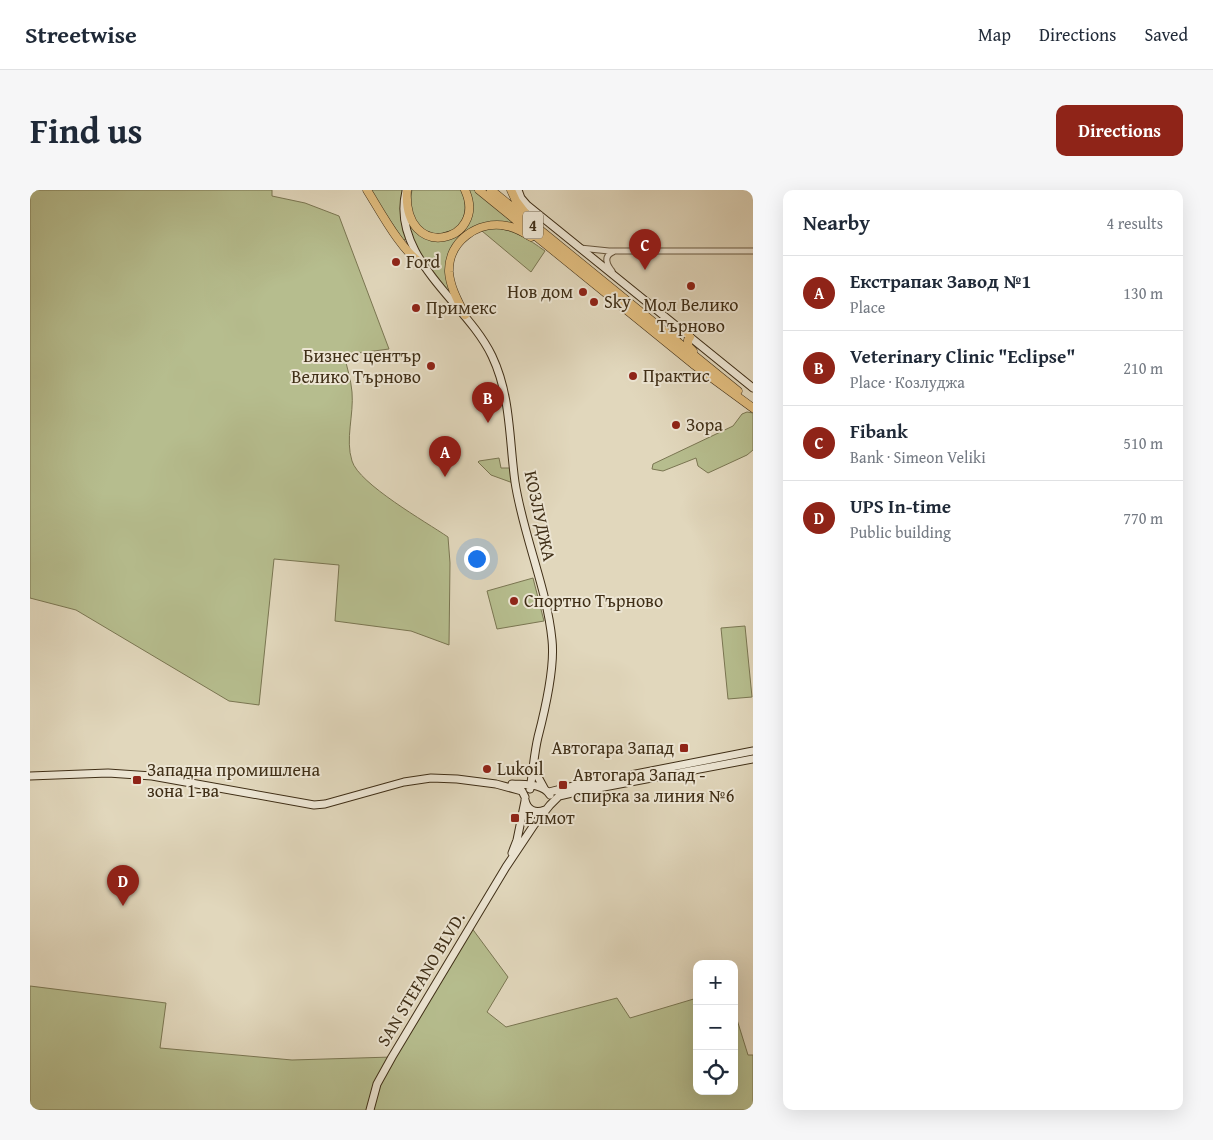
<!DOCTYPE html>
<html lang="en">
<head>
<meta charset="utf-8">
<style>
	body { margin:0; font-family:"Gentium Book Plus",serif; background:#f6f6f7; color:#1f2937 }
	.controls { position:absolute; right:15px; bottom:15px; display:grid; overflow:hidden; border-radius:10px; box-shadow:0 5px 20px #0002 }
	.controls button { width:45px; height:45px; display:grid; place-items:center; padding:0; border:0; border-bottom:1px solid #e0e1e3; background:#fff; color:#1f2937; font:25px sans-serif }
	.you { position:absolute; left:446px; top:368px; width:18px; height:18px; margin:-12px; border:4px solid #fff; border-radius:50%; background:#1a73e8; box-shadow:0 0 0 8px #1a73e833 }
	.badge { display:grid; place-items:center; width:32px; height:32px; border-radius:50%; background:#8f2418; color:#fff; font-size:16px; font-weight:700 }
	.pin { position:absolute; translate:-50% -41px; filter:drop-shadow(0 1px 2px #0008) }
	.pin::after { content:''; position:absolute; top:26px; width:18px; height:15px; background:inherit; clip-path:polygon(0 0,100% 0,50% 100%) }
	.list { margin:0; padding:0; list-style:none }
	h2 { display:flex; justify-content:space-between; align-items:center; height:65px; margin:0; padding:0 20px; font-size:21px }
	h2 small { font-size:16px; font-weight:400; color:#747a83 }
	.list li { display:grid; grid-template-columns:32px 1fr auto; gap:15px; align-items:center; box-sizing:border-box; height:75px; padding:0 20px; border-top:1px solid #e0e1e3 }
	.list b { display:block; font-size:19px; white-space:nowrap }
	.list p { margin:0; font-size:16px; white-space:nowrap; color:#747a83 }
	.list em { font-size:16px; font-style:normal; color:#747a83 }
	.icon { flex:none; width:28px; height:28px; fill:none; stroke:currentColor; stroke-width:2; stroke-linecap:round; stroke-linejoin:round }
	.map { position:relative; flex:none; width:723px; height:920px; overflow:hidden; border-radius:10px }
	header { display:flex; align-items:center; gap:30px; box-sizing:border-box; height:70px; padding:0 25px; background:#fff; border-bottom:1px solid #e0e1e3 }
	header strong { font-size:24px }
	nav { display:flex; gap:28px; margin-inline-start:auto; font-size:18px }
	.intro { display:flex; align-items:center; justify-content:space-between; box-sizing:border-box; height:120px; padding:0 30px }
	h1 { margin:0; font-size:35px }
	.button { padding:12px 22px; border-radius:10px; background:#8f2418; color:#fff; font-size:18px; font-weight:700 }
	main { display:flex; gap:30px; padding:0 30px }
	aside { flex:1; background:#fff; border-radius:10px; box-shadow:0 5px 20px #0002 }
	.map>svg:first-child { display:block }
	.green { fill:#b6bd8e; stroke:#7a7652 }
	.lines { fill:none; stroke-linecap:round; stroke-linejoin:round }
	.street-casing { stroke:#685840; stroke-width:7 }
	.secondary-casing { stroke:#3f2e16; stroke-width:9 }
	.primary-casing { stroke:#3f2e16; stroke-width:9 }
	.street { stroke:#ece5d3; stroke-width:5 }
	.secondary { stroke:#ece5d3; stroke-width:7 }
	.primary { stroke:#e0bc7e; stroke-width:8 }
	.poi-dot { fill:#8f2418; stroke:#ece5d3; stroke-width:2 }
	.labels { text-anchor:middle; stroke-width:4; stroke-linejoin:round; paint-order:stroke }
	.shield { fill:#ece5d3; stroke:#73654f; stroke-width:1 }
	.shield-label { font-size:16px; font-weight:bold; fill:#3f2e16 }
	.poi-label { font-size:18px; fill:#3f2e16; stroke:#ece5d3; text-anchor:start }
	.street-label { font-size:18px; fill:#3f2e16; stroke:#ece5d3 }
</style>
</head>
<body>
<header>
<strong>Streetwise</strong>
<nav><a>Map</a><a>Directions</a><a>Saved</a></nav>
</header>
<div class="intro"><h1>Find us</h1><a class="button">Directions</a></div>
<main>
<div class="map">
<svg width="723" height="920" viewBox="0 0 723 920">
	<rect width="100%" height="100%" fill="#e1d7bc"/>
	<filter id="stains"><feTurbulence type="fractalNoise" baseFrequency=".004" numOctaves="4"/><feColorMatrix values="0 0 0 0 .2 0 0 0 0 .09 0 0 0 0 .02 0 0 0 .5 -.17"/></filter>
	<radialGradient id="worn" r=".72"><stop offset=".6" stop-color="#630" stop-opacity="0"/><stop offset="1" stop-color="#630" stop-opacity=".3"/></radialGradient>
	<!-- green -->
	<path class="green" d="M0 0H242V6L275 13 309 26 359 159 314 165C317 177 321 190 322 202 324 225 315 249 322 271 329 294 396 332 418 347L420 373 419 455 381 441 305 431 309 375 244 369 229 515 199 511 46 420 0 408Z
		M340 0H373L371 22 376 49 373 50Z
		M382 0H432C452 57 368 60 382 0Z
		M437 0H444L492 38 461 32 422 60 423 107 393 68 382 47 377 28 398 48 435 36Z
		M463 37C486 41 497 48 515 61L501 82 452 41Z
		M717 222 723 223V260L717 265 678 283 668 276 666 268 633 281 622 279 623 274 703 236 712 224Z
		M469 268 471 278H482L483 293 461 285 448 272 449 271Z
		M503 388 514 431 467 439 457 401Z
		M715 436 722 507 698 509 691 438Z
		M441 737 478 787 457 822 476 837 587 808 600 828 667 808V901H704V820L718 865H723V920H0V796L136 813 130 858 262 870 362 867Z"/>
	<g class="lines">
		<!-- street casing -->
		<g class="street-casing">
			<path id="street" d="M550 58 579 61H723
				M582 81C577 75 573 66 583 62"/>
		</g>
		<!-- secondary casing -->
		<g class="secondary-casing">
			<path id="secondary" d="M488 0 491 8 497 15 723 198
				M376 1C360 68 437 113 462 166 481 206 479 249 485 292 493 345 517 398 522 450 525 477 515 520 508 547 504 564 503 582 500 599
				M507 573 508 587 514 598
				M0 586 78 583 122 586 284 615 295 614 374 592 401 588 427 589 466 594 492 601 495 607
				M482 594C495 595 513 593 520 605
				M519 602 539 597 723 561
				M495 610C497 620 505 624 515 620
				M482 663 487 650 495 611
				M340 920 347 894 362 867 476 677 504 635 520 615 529 606 542 603 723 569"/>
		</g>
		<!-- primary casing -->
		<g class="primary-casing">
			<path id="primary" d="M337 0C349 19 373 64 392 73
				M377 0C372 74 459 52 435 0
				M449 0 663 174 723 218
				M461 0 708 201
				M481 0 486 11 496 24
				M435 125C428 111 420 97 419 82 418 51 448 30 477 36 485 37 493 42 501 47
				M640 143 647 145 654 142
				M660 147 658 150V156L663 161"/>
		</g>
		<!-- street -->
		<use href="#street" class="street"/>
		<!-- secondary -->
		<use href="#secondary" class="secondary"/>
		<!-- primary -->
		<use href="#primary" class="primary"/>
	</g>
	<!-- markers -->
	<g class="poi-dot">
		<circle cx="366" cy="72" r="5"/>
		<circle cx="661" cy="96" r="5"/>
		<circle cx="553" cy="102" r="5"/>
		<circle cx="564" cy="112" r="5"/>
		<circle cx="386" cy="118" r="5"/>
		<circle cx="401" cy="176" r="5"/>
		<circle cx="603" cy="186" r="5"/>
		<circle cx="646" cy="235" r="5"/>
		<circle cx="484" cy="411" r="5"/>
		<rect x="649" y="553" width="10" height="10" rx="2.5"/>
		<circle cx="457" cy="579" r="5"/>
		<rect x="102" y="585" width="10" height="10" rx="2.5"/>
		<rect x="528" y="590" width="10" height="10" rx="2.5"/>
		<rect x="480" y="623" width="10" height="10" rx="2.5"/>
	</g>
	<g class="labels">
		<!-- shield labels -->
		<rect class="shield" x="493" y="21.5" width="20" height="27" rx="4"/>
		<g class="shield-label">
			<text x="503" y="41">4</text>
		</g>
		<!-- poi labels -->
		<g class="poi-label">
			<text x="376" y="78">Ford</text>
			<text x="543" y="108" text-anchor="end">Нов дом</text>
			<text x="574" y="118">Sky</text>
			<text x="661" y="121" text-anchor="middle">Мол Велико<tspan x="661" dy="21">Търново</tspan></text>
			<text x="396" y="124">Примекс</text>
			<text x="391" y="172" text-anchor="end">Бизнес център<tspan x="391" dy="21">Велико Търново</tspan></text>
			<text x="613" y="192">Практис</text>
			<text x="656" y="241">Зора</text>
			<text x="494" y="417">Спортно Търново</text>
			<text x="644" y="564" text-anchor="end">Автогара Запад</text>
			<text x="467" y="585">Lukoil</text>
			<text x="117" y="586">Западна промишлена<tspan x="117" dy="21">зона 1-ва</tspan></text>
			<text x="543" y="591">Автогара Запад -<tspan x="543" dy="21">спирка за линия №6</tspan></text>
			<text x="495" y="634">Елмот</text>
		</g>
		<!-- street labels -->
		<g class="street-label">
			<text transform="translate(510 326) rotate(78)" y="6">КОЗЛУДЖА</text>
			<text transform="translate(391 789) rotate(-59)" y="6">SAN STEFANO BLVD.</text>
		</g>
	</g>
	<rect width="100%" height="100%" filter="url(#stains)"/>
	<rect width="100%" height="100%" fill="url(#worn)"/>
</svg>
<div class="controls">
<button>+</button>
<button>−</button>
<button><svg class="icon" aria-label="locate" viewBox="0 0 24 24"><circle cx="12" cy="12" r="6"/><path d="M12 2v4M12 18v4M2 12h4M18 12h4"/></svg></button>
</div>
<div class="you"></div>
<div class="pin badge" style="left:415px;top:287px">A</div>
<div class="pin badge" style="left:458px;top:233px">B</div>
<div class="pin badge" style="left:615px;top:80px">C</div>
<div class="pin badge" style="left:93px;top:716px">D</div>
</div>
<aside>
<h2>Nearby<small>4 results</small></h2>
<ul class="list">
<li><span class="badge">A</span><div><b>Екстрапак Завод №1</b><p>Place</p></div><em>130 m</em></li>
<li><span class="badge">B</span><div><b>Veterinary Clinic &quot;Eclipse&quot;</b><p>Place · Козлуджа</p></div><em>210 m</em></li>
<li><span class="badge">C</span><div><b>Fibank</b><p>Bank · Simeon Veliki</p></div><em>510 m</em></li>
<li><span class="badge">D</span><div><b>UPS In-time</b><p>Public building</p></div><em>770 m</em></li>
</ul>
</aside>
</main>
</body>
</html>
